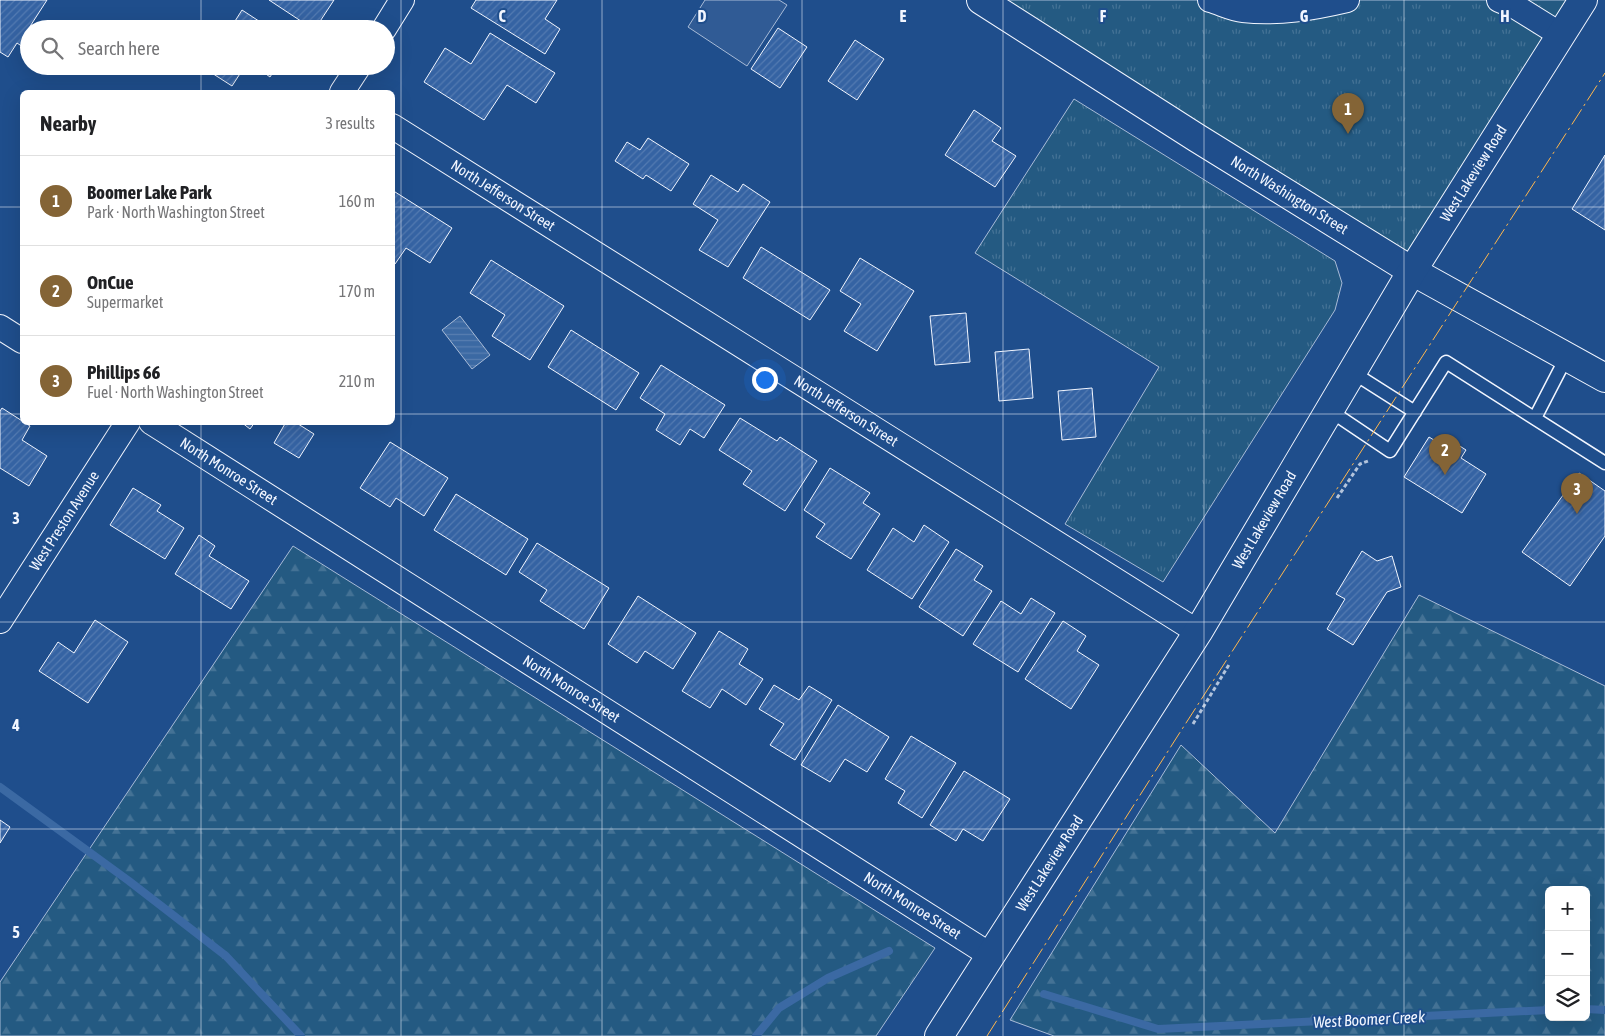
<!DOCTYPE html>
<html lang="en">
<head>
<meta charset="utf-8">
<style>
	body { margin:0; font-family:"Asap Condensed",sans-serif; background:#f6f6f6; color:#202124 }
	.controls { position:absolute; right:15px; bottom:15px; display:grid; overflow:hidden; border-radius:8px; box-shadow:0 5px 20px #0002 }
	.controls button { width:45px; height:45px; display:grid; place-items:center; padding:0; border:0; border-bottom:1px solid #e0e0e0; background:#fff; color:#202124; font:25px sans-serif }
	.you { position:absolute; left:764px; top:379px; width:18px; height:18px; margin:-12px; border:4px solid #fff; border-radius:50%; background:#1a73e8; box-shadow:0 0 0 8px #1a73e833 }
	.badge { display:grid; place-items:center; width:32px; height:32px; border-radius:50%; background:#846436; color:#fff; font-size:16px; font-weight:700 }
	.pin { position:absolute; translate:-50% -41px; filter:drop-shadow(0 1px 2px #0008) }
	.pin::after { content:''; position:absolute; top:26px; width:18px; height:15px; background:inherit; clip-path:polygon(0 0,100% 0,50% 100%) }
	.list { margin:0; padding:0; list-style:none }
	h2 { display:flex; justify-content:space-between; align-items:center; height:65px; margin:0; padding:0 20px; font-size:21px }
	h2 small { font-size:16px; font-weight:400; color:#757577 }
	.list li { display:grid; grid-template-columns:32px 1fr auto; gap:15px; align-items:center; box-sizing:border-box; height:90px; padding:0 20px; border-top:1px solid #e0e0e0 }
	.list b { display:block; font-size:19px; white-space:nowrap }
	.list p { margin:0; font-size:16px; white-space:nowrap; color:#757577 }
	.list em { font-size:16px; font-style:normal; color:#757577 }
	.icon { flex:none; width:28px; height:28px; fill:none; stroke:currentColor; stroke-width:2; stroke-linecap:round; stroke-linejoin:round }
	.map { position:relative; flex:none; width:1605px; height:1036px; overflow:hidden }
	.search { position:absolute; background:#fff; box-shadow:0 5px 20px #0002; left:20px; top:20px; width:375px; height:55px; display:flex; align-items:center; gap:12px; box-sizing:border-box; padding:0 18px; border-radius:28px; color:#757577; font-size:19px }
	.panel { position:absolute; background:#fff; box-shadow:0 5px 20px #0002; left:20px; top:90px; width:375px; height:335px; border-radius:8px }
	.map>svg:first-child { display:block }
	.grass { fill:url(#grass-tufts); stroke:#a8bbd7 }
	.forest { fill:url(#forest-firs); stroke:#a8bbd7; fill-rule:evenodd }
	.parking { fill:#305b95; stroke:#a8bbd7 }
	.water { fill:url(#water-rules); stroke:#a8bbd7 }
	.lines { fill:none; stroke-linecap:round; stroke-linejoin:round }
	.stream { stroke:#3b69a3; stroke-width:8 }
	.building { fill:url(#building-hatch); stroke:#f2f6ff }
	.lane-casing { stroke:#f2f6ff; stroke-width:15 }
	.street-casing { stroke:#f2f6ff; stroke-width:26 }
	.secondary-casing { stroke:#f2f6ff; stroke-width:30 }
	.path { stroke:#b3c4dc; stroke-width:3; stroke-dasharray:4 2.5; stroke-linecap:butt }
	.lane { stroke:#1f4e8c; stroke-width:12 }
	.street { stroke:#1f4e8c; stroke-width:24 }
	.secondary { stroke:#1f4e8c; stroke-width:28 }
	.power { stroke:#ffb74d; stroke-width:1; stroke-dasharray:18 4 2.5 4; stroke-linecap:butt }
	.grid { fill:none; stroke:#f2f6ff; stroke-width:1; stroke-opacity:0.55 }
	.labels { text-anchor:middle; stroke-width:4; stroke-linejoin:round; paint-order:stroke }
	.street-label { font-size:15px; fill:#f2f6ff; stroke:#1f4e8c }
	.water-label { font-size:16px; font-style:italic; fill:#f2f6ff; stroke:#1f4e8c }
	.grid-label { font-size:16px; text-anchor:middle; font-weight:bold; fill:#f2f6ff; stroke:#1f4e8c; stroke-width:4; stroke-linejoin:round; paint-order:stroke }
</style>
</head>
<body>
<div class="map">
<svg width="1605" height="1036" viewBox="0 0 1605 1036">
	<defs>
		<pattern id="grass-tufts" width="24" height="20" patternUnits="userSpaceOnUse" patternTransform="scale(1.25)"><rect width="24" height="20" fill="#245a82"/><path d="M3 7l-1-3M5 7V3M7 7l1-3M15 17l-1-3M17 17v-4M19 17l1-3" fill="none" stroke="#447295"/></pattern>
		<pattern id="forest-firs" width="22" height="20" patternUnits="userSpaceOnUse" patternTransform="scale(1.25)"><rect width="22" height="20" fill="#245a82"/><path d="M5 1l3.5 6h-7zM16 11l3.5 6h-7z" fill="#447295"/></pattern>
		<pattern id="water-rules" width="6" height="5" patternUnits="userSpaceOnUse" patternTransform="scale(1.25)"><rect width="6" height="5" fill="#3b69a3"/><path d="M0 2.5h6" fill="none" stroke="#587fb1"/></pattern>
		<pattern id="building-hatch" width="6" height="6" patternUnits="userSpaceOnUse" patternTransform="scale(1.25)"><rect width="6" height="6" fill="#3563a3"/><path d="M-1 1l2-2M0 6l6-6M5 7l2-2" fill="none" stroke="#537ab1"/></pattern>
	</defs>
	<rect width="100%" height="100%" fill="#1f4e8c"/>
	<!-- grass -->
	<path class="grass" d="M990 0H1580L1412 267Z
		M1074 99 1335 261 1342 283 1335 310 1163 582 1065 524 1159 367 975 253Z"/>
	<!-- forest -->
	<path class="forest" d="M293 546 935 948 876 1036H0V982Z
		M1419 595 1605 686V1036H1054L1010 1020 1181 745 1275 833ZM1549 890H1586V1017H1549Z"/>
	<!-- parking -->
	<path class="parking" d="M705 0H779L787 5 747 66 688 27Z"/>
	<!-- water -->
	<path class="water" d="M460 316 490 355 472 369 442 330Z"/>
	<g class="lines">
		<!-- stream -->
		<path class="stream" d="M0 787 129 881 226 956 301 1036
			M1044 994 1158 1029 1549 1010
			M1586 1009 1605 1010
			M756 1036 779 1008 828 978 889 951"/>
	</g>
	<!-- building -->
	<path class="building" d="M0 0H47L29 28 30 29H29V51L17 43 8 57 0 52Z
		M269 0H334L315 29H313Z
		M476 0H557L545 19 560 29 545 54 471 8Z
		M242 10 271 29H230Z
		M778 28 807 47 780 88 751 69Z
		M490 33 555 73 536 103 507 85 484 120 424 82 445 48 471 64Z
		M855 40 884 59 857 100 828 81Z
		M206 66H245L232 86 204 68Z
		M255 66H277L270 77Z
		M974 110 1001 128 992 141 1016 156 995 187 945 155Z
		M648 138 689 164 671 191 646 175 643 179 615 161 627 142 640 150Z
		M1605 155V230L1572 209Z
		M711 175 738 192 743 184 770 202 728 267 699 250 718 220 693 204Z
		M392 190 452 228 430 263 406 248 395 264 392 263Z
		M761 247 830 290 810 320 743 278Z
		M860 258 914 291 877 351 844 331 861 304 840 291Z
		M491 260 564 306 530 360 492 336 505 315 470 293Z
		M966 313 970 362 935 365 930 316Z
		M571 330 639 373 616 410 548 367Z
		M1029 349 1033 398 999 401 995 352Z
		M661 365 725 405 704 438 690 429 680 445 656 430 665 414 640 398Z
		M1092 388 1096 437 1062 440 1058 391Z
		M2 408 30 426 22 440 47 456 29 486 0 468V411Z
		M740 418 777 441 780 437 817 461 785 511 743 484 752 471 719 450Z
		M241 422H255L250 429Z
		M286 422H295L314 434 299 458 274 443Z
		M1429 437 1447 448 1452 441 1466 450 1461 458 1486 474 1462 513 1404 477Z
		M390 442 448 478 424 516 396 498 390 507 360 488Z
		M830 468 870 493 863 503 880 514 851 559 816 537 825 524 804 510Z
		M1579 473 1605 491V536L1570 586 1522 552Z
		M133 488 161 505 157 511 184 528 165 559 110 525Z
		M456 494 528 539 506 575 434 530Z
		M924 525 949 542 912 599 867 570 893 528 914 542Z
		M199 535 215 546 209 556 249 581 231 609 175 574Z
		M537 543 609 588 584 629 540 601 547 590 519 572Z
		M956 549 983 566 974 580 992 591 963 636 919 607Z
		M1362 551 1377 561 1392 556 1401 587 1387 592 1353 645 1327 629 1345 599 1336 594Z
		M638 596 696 633 673 669 645 651 637 663 608 644Z
		M1031 598 1055 613 1018 672 973 644 1001 601 1021 614Z
		M95 620 128 642 88 703 39 671 58 642 74 653Z
		M1063 621 1086 636 1077 651 1099 665 1071 709 1025 679Z
		M719 631 748 649 739 664 763 679 746 705 722 689 710 708 682 691Z
		M774 685 799 700 809 686 832 700 795 760 770 745 784 724 759 709Z
		M838 705 889 737 867 772 845 759 830 782 801 765Z
		M911 736 956 763 922 818 898 803 905 791 885 779Z
		M964 771 1010 799 983 841 963 829 956 841 930 825Z
		M0 820 10 827 0 843Z"/>
	<g class="lines">
		<!-- lane casing -->
		<g class="lane-casing">
			<path id="lane" d="M1352 372 1415 412
				M1329 410 1390 451 1446 362 1605 463
				M1535 418 1567 356"/>
		</g>
		<!-- street casing -->
		<g class="street-casing">
			<g id="street">
				<path d="M1210 0C1221 3 1232 9 1243 10 1278 14 1313 8 1347 0"/>
				<path d="M1499 0 1516 7 1561 35"/>
				<path d="M384 29 402 0"/>
				<path d="M342 92 359 66"/>
				<path id="s1" d="M392 126 1198 632"/>
				<path d="M0 327 22 341"/>
				<path id="s2" d="M151 422 990 955"/>
				<path id="s3" d="M0 621 128 422"/>
			</g>
		</g>
		<!-- secondary casing -->
		<g class="secondary-casing">
			<g id="secondary">
				<path id="s4" d="M981 0 1197 138 1412 271 1605 378"/>
				<path id="s5" d="M939 1036 1198 632 1412 271 1583 0"/>
			</g>
		</g>
		<!-- path -->
		<path class="path" d="M1337 498 1360 464 1368 461
			M1193 724 1230 663"/>
		<!-- lane -->
		<use href="#lane" class="lane"/>
		<!-- street -->
		<use href="#street" class="street"/>
		<!-- secondary -->
		<use href="#secondary" class="secondary"/>
		<!-- power -->
		<path class="power" d="M987 1036 1177 737 1605 73"/>
	</g>
	<!-- grid -->
	<path class="grid" d="M201 0V29M401 0V1036M602 0V1036M802 0V1036M1003 0V1036M1204 0V1036M1404 0V1036M201 66V92M0 207H22M392 207H1605M0 414H22M392 414H1605M201 422V1036M0 622H1605M0 829H1605"/>
	<g class="labels">
		<!-- street labels -->
		<g class="street-label">
			<text dy="5" stroke="none"><textPath href="#s5" startOffset="1015">West Lakeview Road</textPath></text>
			<text dy="5" stroke="none"><textPath href="#s1" startOffset="131">North Jefferson Street</textPath></text>
			<text dy="5" stroke="none"><textPath href="#s4" startOffset="365">North Washington Street</textPath></text>
			<text dy="5" stroke="none"><textPath href="#s1" startOffset="536">North Jefferson Street</textPath></text>
			<text dy="5" stroke="none"><textPath href="#s2" startOffset="92">North Monroe Street</textPath></text>
			<text dy="5" stroke="none"><textPath href="#s5" startOffset="610">West Lakeview Road</textPath></text>
			<text dy="5" stroke="none"><textPath href="#s3" startOffset="119">West Preston Avenue</textPath></text>
			<text dy="5" stroke="none"><textPath href="#s2" startOffset="498">North Monroe Street</textPath></text>
			<text dy="5" stroke="none"><textPath href="#s5" startOffset="205">West Lakeview Road</textPath></text>
			<text dy="5" stroke="none"><textPath href="#s2" startOffset="902">North Monroe Street</textPath></text>
		</g>
		<!-- water labels -->
		<g class="water-label">
			<text transform="translate(1369 1019) rotate(-3)" y="6">West Boomer Creek</text>
		</g>
	</g>
	<g class="grid-label">
		<text x="502" y="22">C</text>
		<text x="702" y="22">D</text>
		<text x="903" y="22">E</text>
		<text x="1103" y="22">F</text>
		<text x="1304" y="22">G</text>
		<text x="1505" y="22">H</text>
		<text x="16" y="524">3</text>
		<text x="16" y="731">4</text>
		<text x="16" y="938">5</text>
	</g>
</svg>
<div class="controls">
<button>+</button>
<button>−</button>
<button><svg class="icon" aria-label="layers" viewBox="0 0 24 24"><path d="M12 4l9 5-9 5-9-5zM3 14l9 5 9-5"/></svg></button>
</div>
<div class="you"></div>
<div class="pin badge" style="left:1348px;top:134px">1</div>
<div class="pin badge" style="left:1445px;top:475px">2</div>
<div class="pin badge" style="left:1577px;top:514px">3</div>
<div class="search"><svg class="icon" aria-label="search" viewBox="0 0 24 24"><circle cx="10" cy="10" r="6"/><path d="M15 15l6 6"/></svg>Search here</div>
<section class="panel">
<h2>Nearby<small>3 results</small></h2>
<ul class="list">
<li><span class="badge">1</span><div><b>Boomer Lake Park</b><p>Park · North Washington Street</p></div><em>160 m</em></li>
<li><span class="badge">2</span><div><b>OnCue</b><p>Supermarket</p></div><em>170 m</em></li>
<li><span class="badge">3</span><div><b>Phillips 66</b><p>Fuel · North Washington Street</p></div><em>210 m</em></li>
</ul>
</section>
</div>
</body>
</html>
